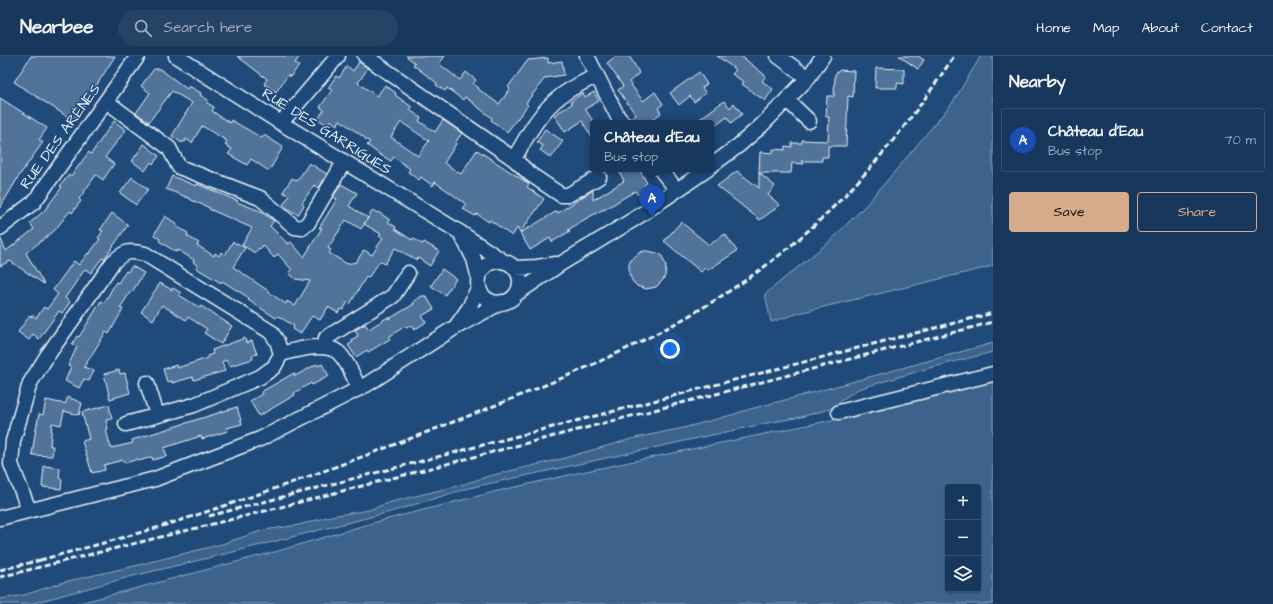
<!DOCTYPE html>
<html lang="en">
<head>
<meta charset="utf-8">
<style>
	body { margin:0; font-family:"Architects Daughter",sans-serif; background:#244365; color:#f1f3f6 }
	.controls { position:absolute; right:12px; bottom:12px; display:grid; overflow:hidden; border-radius:4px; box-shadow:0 1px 3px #0004 }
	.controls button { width:36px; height:36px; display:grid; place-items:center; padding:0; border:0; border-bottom:1px solid #365272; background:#17385c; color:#f1f3f6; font:20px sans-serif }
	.you { position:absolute; left:670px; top:293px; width:14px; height:14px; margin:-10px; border:3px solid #fff; border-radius:50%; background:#1a73e8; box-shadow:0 0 0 6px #1a73e833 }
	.badge { display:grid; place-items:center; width:26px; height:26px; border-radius:50%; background:#d6ab8b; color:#fff; font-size:13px; font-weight:700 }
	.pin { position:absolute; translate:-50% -33px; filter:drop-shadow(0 1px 2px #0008) }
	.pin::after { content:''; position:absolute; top:21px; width:14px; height:12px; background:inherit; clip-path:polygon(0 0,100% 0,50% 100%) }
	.popup { position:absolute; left:590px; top:64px; width:124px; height:52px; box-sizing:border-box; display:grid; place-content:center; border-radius:4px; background:#17385c; filter:drop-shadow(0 1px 3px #0005); font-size:13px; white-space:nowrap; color:#9eacbb }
	.popup b { font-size:15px; color:#f1f3f6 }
	.popup::after { content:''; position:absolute; left:50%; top:100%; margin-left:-8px; border:8px solid transparent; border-top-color:#17385c }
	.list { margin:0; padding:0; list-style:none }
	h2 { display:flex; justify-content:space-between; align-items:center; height:52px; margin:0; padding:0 16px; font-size:17px }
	h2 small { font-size:13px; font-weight:400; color:#9eacbb }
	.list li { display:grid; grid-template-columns:26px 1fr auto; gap:12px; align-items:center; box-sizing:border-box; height:64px; margin:0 8px 8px; padding:0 8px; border:1px solid #365272; border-radius:4px }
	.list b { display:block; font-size:15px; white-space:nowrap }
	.list p { margin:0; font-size:13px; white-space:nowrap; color:#9eacbb }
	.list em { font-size:13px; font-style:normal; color:#9eacbb }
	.actions { display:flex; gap:8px; padding:12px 16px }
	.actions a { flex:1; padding:9px 0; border:1px solid #d6ab8b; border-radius:4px; text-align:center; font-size:14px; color:#d6ab8b }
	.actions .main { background:#d6ab8b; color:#111 }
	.icon { flex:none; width:22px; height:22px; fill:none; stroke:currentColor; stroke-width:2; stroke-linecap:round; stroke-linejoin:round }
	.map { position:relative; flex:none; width:993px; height:548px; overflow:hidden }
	header { display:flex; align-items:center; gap:24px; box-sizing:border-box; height:56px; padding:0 20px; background:#17385c; border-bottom:1px solid #365272 }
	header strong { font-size:19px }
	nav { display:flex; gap:22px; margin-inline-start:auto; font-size:14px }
	.search { width:280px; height:36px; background:#244365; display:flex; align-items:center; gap:10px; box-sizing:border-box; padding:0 14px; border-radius:22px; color:#9eacbb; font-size:15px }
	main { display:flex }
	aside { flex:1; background:#17385c }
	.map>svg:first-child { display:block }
	.green { fill:#3c628c; stroke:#92aac2; fill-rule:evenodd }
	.building { fill:#517399; stroke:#e8f1f8; fill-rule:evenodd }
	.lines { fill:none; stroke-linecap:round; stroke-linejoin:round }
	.minor-casing { stroke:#e8f1f8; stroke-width:17 }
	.minor { stroke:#1f4a7a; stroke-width:14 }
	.rail { stroke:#e8f1f8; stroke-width:3; stroke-dasharray:6 3; stroke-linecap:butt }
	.labels { text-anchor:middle; stroke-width:3; stroke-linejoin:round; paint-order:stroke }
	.street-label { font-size:15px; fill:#e8f1f8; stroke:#1f4a7a }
</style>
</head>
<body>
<header>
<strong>Nearbee</strong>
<div class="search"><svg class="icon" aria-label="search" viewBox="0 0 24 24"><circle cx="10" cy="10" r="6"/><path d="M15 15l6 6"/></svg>Search here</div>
<nav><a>Home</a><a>Map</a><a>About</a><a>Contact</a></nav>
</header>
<main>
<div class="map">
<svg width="993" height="548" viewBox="0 0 993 548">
	<rect width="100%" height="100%" fill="#1f4a7a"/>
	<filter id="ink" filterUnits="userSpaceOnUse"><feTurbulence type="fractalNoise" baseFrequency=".025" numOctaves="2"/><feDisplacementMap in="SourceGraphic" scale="8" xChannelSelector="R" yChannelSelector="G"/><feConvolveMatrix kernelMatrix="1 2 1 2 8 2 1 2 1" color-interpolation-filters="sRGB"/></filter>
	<g filter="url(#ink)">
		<!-- green -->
		<path class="green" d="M981 0H993V210L799 257 771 266 765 238 830 185 865 150 908 100 953 46Z
			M993 287V296L929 312 858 333 843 343 833 352 801 361 767 367 469 432 390 456 233 496 129 521 30 548H0V543L24 539 64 526 130 511 222 488 264 474 299 469 331 460 369 454 391 446 461 429 489 420 561 403 635 382 683 372 728 360 750 353 793 342Z
			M993 324V548H76L278 495 372 467 498 435 591 414 851 360ZM948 431H978V533H948Z"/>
		<!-- building -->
		<path class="building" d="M31 0H115L74 65 14 26Z
			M237 0H300L295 7 299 10 290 21 288 19 276 36 264 28 267 23Z
			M406 0H445L439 8 460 24 466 16 476 24 473 28 479 32 478 33 499 48 510 33 508 31 528 4 548 2V7L562 5 564 19 545 22 526 47 528 49 507 76 491 64 492 62 465 41 463 44 447 32 445 35 436 29 437 27 413 9 415 7Z
			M616 0H629L633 6 639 17 629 26 643 45 655 36 663 48 658 52 661 57 648 67H631L630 63 636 59 618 34 623 30 607 7Z
			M717 0H741L766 20 762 25 773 33 765 45 742 28 744 26 732 18 736 14Z
			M899 0H918L924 4 918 13Z
			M359 6 368 12 358 27 377 40 385 29 396 37 395 39 412 51 410 54 421 62 419 65 435 76 443 64 462 77 455 87 456 88 444 107 461 118 477 94 529 128 527 131 544 143 520 177 517 172 512 180 490 164 489 166 477 158 475 160 463 153 466 148 435 126 433 130 421 121 419 124 408 116 410 113 394 101 391 105 379 98 367 89 370 86 365 83V82L340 64 337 69 330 64 327 69 318 63 324 54 320 51 332 34 328 32 336 20 339 22 347 10 353 15ZM401 66 429 85 418 100 391 81Z
			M876 12 904 13V28L897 27V32H875Z
			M154 13H160L187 33 189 30 201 37 200 39 208 44 207 47 214 51 212 55 230 67 231 64 262 82 264 79 283 91 269 115 251 103 247 109 228 98 232 93 225 89 227 85 202 70 192 87 186 83 185 86 183 85 182 87 172 80 192 47 172 35 149 66 136 57 150 37 141 30Z
			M840 14 854 15 853 41 848 40 846 90H828V101H822V105H801L804 108 792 107 791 117H759L760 96 773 97V93L785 94V90L792 91V87H802V84L828 85 829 61H826L827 40H834L835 18Z
			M699 16 707 28 702 32 706 37 694 46 690 40 679 49 670 37Z
			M594 36 599 45 585 53 593 65V83L582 65 565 76 554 59 572 48 571 45 583 37 585 41Z
			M0 42 47 72 39 84 43 86 19 120 0 152Z
			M724 45 730 52 734 47 742 58 731 67 727 61 711 73V67H694Z
			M114 65 126 74 105 101 114 108 103 124 96 119 79 143 81 145 72 157 70 155 54 175 26 197 44 228 10 205 0 210V181L6 195 34 173 30 167 44 155 62 131 60 130 69 119 71 120 89 96 91 98Z
			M545 73 563 85 551 102 540 94 543 90 537 86Z
			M144 88 159 100 153 108 151 106 145 115 132 105Z
			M309 107 327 118 319 132 314 129 302 147 304 149 298 159 283 149 289 140 283 136 292 122 297 125Z
			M618 113H639L647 127 644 129 647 134 638 139 635 135 604 154V153L580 166 568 174 570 175 552 186 550 182 530 194 520 177 557 155 558 157 593 134V144L624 125Z
			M737 115 759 132V117L775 130 768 139 780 149 760 164 717 130Z
			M172 120 196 130 197 128 238 145 237 146 260 155 274 165 270 170 288 188 291 186 304 201 322 172H319L337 143 333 141 341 128 357 137 349 150 368 162 361 173 346 164 328 192 331 194 329 197 347 208 356 206 364 194 372 199 383 182 379 180 381 178 364 168 373 154 377 157 378 156 390 164 388 166 396 171 395 173 412 184 413 182 422 188 424 186 439 195 430 210 418 202 417 204 395 192 385 208 380 205 368 222 366 221 350 248 348 246 343 254 340 253 338 257 328 251 320 264 312 260 300 278 292 273 294 270 278 260 276 262 248 244 249 242 243 238 222 225 221 227 196 212 197 209 193 206 194 204 178 194 176 196 159 185 160 183 154 179 165 160 177 168 176 170 188 177 187 180 199 187 197 189 214 200 215 197 219 200 221 196 225 199 233 185 236 188 237 187 245 192 233 211 270 236V237L286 248 287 245 295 250 310 225 295 223 289 217 292 214 278 198 274 202 263 189 261 193 259 192 255 197 242 189 252 172 209 153 210 152 191 144V143L166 133Z
			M132 121 148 133 136 149 120 137Z
			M112 157 128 169 104 203 102 202 91 217 85 213 65 242 70 246 62 257 59 255 39 283 33 278 29 284 18 276 30 259 32 261 33 259 36 262 44 251 47 253 58 238 53 234 74 205 79 209 88 197 89 198 100 183 98 182 103 175 100 174Z
			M681 166 709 189 725 178 737 195 708 214 706 211 701 216 664 185Z
			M643 195H648L661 198 666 210 665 220 663 224 656 231 646 233 637 230 633 226 629 218V208L631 204 639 197Z
			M132 210 144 217 132 236 131 235 120 252 123 253 109 278 106 276 84 311 94 315 89 325 84 323 79 332 65 325 71 311 68 310 77 291 72 288 77 280 79 281 101 245 104 247 116 226 118 227 126 215 128 216Z
			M442 213 456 223 445 239 431 230Z
			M160 227 172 234 173 232 181 237 179 239 200 252 201 250 232 270 221 288 204 277 207 273 188 261 186 264 162 249 153 264 141 256Z
			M422 240H426L434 253 422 260 426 266 414 274 411 270 406 272 405 270 389 281 390 283 368 296 367 294 356 301 348 289 353 286 351 284 358 280 355 274 365 268 369 273 388 261 389 263 414 248 413 246Z
			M245 282 246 287 252 285 257 298 252 300 253 303 230 310 226 304 222 306 225 315 194 324 193 321 172 327V325L167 326 163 313 177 309V312L208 302 207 300 213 298 212 294Z
			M317 308 318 310 322 308 329 320 312 329 311 327 294 337 295 339 259 360 250 345 262 338 261 336 294 317 295 320Z
			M119 314 120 318 125 317 130 337 110 343 104 318Z
			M68 341 82 347 79 359 64 355 61 369 52 367 50 390H53L52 400 32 399 35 378 39 358 43 359 46 344 65 348Z
			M109 349 112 363 106 364 108 373 106 374 111 392 133 387 132 384 237 351 242 368 227 372 228 375 202 383 201 380 164 392 167 400 153 404 152 401 139 405 138 403 125 407 123 404 104 409 105 414 92 417 82 385 89 383 82 356Z
			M44 410 60 412 59 422 62 423 61 433 42 431Z"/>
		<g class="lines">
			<!-- minor casing -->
			<g class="minor-casing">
				<path id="minor" d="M176 0 281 67 461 177 503 205
					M365 0 514 103C527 80 540 55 562 39 573 31 585 25 597 20
					M587 0 618 61 623 67
					M778 0 808 22
					M787 44 809 65
					M106 45 169 92 179 111 260 142 295 171 302 172 308 167 344 106
					M281 67 338 0
					M514 103 530 118 561 139H568L599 121
					M711 110 738 90 761 70 808 22 823 0
					M660 113 677 134
					M0 172 34 146 138 0
					M461 178 474 203 479 223
					M478 226a21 21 0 1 1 42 0a21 21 0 1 1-42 0Z
					M515 212 537 211 556 208
					M516 238 562 207 636 162 708 113
					M457 269 469 252 479 230
					M325 291 326 282 393 240 408 217
					M147 327 157 359
					M839 356 993 318
					M126 368 194 349 260 321 274 311 281 298
					M29 454 11 408 13 385 30 327 47 300 113 206C125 195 129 194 145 198L271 276 277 285 281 298C296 294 326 285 339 297 348 306 353 320 359 332
					M0 462 155 423 260 383 366 329 454 272 502 246"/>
			</g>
			<!-- minor -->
			<use href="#minor" class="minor"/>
			<!-- rail -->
			<path class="rail" d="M209 460 993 257
				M40 504C85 492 131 480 175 466 269 436 361 402 453 366 566 322 681 276 777 201 848 145 905 75 954 0
				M0 514 45 503
				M0 521 281 451 993 266"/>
		</g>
	</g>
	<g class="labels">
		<!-- street labels -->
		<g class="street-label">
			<text transform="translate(327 75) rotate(32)" y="5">RUE DES GARRIGUES</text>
			<text transform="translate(60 80) rotate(-54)" y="5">RUE DES ARÈNES</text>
		</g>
	</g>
</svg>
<div class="controls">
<button>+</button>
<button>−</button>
<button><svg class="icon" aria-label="layers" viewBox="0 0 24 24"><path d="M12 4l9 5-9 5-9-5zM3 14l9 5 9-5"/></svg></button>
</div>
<div class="you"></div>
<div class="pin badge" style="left:652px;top:162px;background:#1a4fb4">A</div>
<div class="popup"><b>Château d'Eau</b>Bus stop</div>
</div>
<aside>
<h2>Nearby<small></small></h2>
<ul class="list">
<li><span class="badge" style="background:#1a4fb4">A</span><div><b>Château d'Eau</b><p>Bus stop</p></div><em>70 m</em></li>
</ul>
<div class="actions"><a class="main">Save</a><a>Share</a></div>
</aside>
</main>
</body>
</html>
